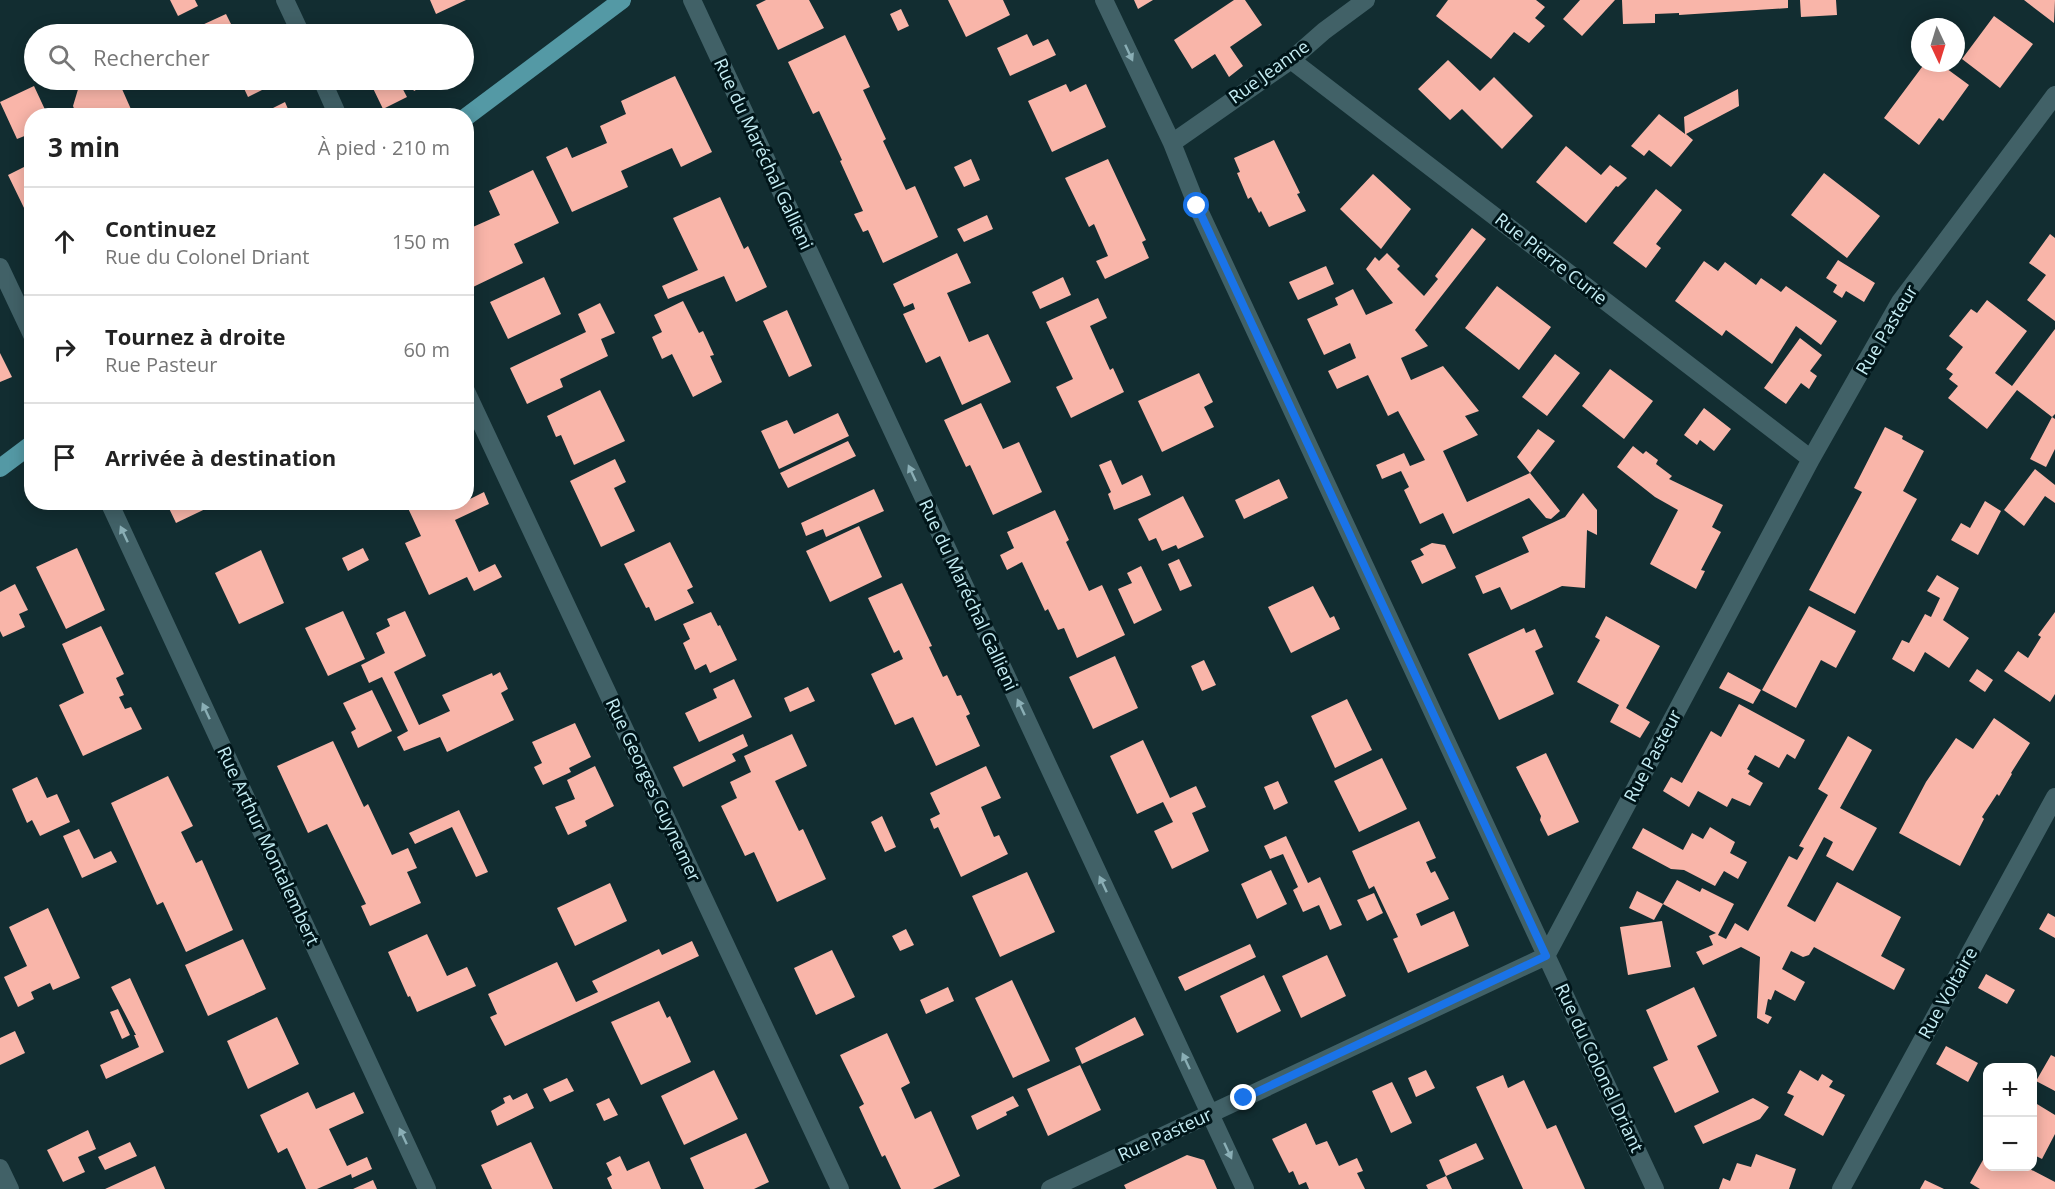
<!DOCTYPE html>
<html lang="fr">
<head>
<meta charset="utf-8">
<style>
	body { margin:0; font-family:"Open Sans",sans-serif; background:#f6f6f6; color:#222 }
	.controls { position:absolute; right:18px; bottom:18px; display:grid; overflow:hidden; border-radius:12px; box-shadow:0 3px 15px #0003 }
	.controls button { width:54px; height:54px; display:grid; place-items:center; padding:0; border:0; border-bottom:2px solid #e0e0e0; background:#fff; color:#222; font:30px sans-serif }
	.compass { position:absolute; left:1911px; top:18px; width:54px; height:54px; border-radius:50%; background:#fff; box-shadow:0 3px 15px #0003; rotate:176deg }
	.stop { position:absolute; width:18px; height:18px; margin:-14px; border:4px solid #1a73e8; border-radius:50%; background:#fff }
	.stop.end { background:#1a73e8; border-color:#fff; box-shadow:0 2px 6px #0008 }
	.list { margin:0; padding:0; list-style:none }
	h2 { display:flex; justify-content:space-between; align-items:center; height:78px; margin:0; padding:0 24px; font-size:26px }
	h2 small { font-size:20px; font-weight:400; color:#767676 }
	.list li { display:grid; grid-template-columns:39px 1fr auto; gap:18px; align-items:center; box-sizing:border-box; height:108px; padding:0 24px; border-top:2px solid #e0e0e0 }
	.list b { display:block; font-size:22px; white-space:nowrap }
	.list p { margin:0; font-size:20px; white-space:nowrap; color:#767676 }
	.list em { font-size:20px; font-style:normal; color:#767676 }
	.icon { flex:none; width:33px; height:33px; fill:none; stroke:currentColor; stroke-width:2; stroke-linecap:round; stroke-linejoin:round }
	.map { position:relative; flex:none; width:2055px; height:1189px; overflow:hidden }
	.search { position:absolute; background:#fff; box-shadow:0 3px 15px #0003; left:24px; top:24px; width:450px; height:66px; display:flex; align-items:center; gap:15px; box-sizing:border-box; padding:0 21px; border-radius:33px; color:#767676; font-size:22px }
	.panel { position:absolute; background:#fff; box-shadow:0 3px 15px #0003; left:24px; top:108px; width:450px; height:402px; border-radius:24px }
	.map>svg:first-child { display:block }
	.building { fill:#f9b5a9 }
	.lines { fill:none; stroke-linecap:round; stroke-linejoin:round }
	.minor { stroke:#416167; stroke-width:18 }
	.major { stroke:#5499a5; stroke-width:18 }
	.oneway { fill:#8aaeb5 }
	.route { stroke:#1a73e8; stroke-width:8 }
	.labels { text-anchor:middle; stroke-width:6; stroke-linejoin:round; paint-order:stroke }
	.street-label { font-size:18px; fill:#c5edf4; stroke:#001519 }
</style>
</head>
<body>
<div class="map">
<svg width="2055" height="1189" viewBox="0 0 2055 1189">
	<rect width="100%" height="100%" fill="#122d31"/>
	<!-- building -->
	<path class="building" d="M170 0H195L198 6 178 16Z
		M430 0H466L436 14Z
		M766 0H809L824 28 778 50 756 5Z
		M948 0H1003L1010 15 966 37Z
		M1134 0H1153L1138 9Z
		M1234 0H1245L1262 25 1230 47 1243 66 1229 77 1215 54 1192 69 1174 40Z
		M1448 0H1536L1545 7 1535 18 1545 26 1529 43 1514 32 1491 59 1436 16Z
		M1580 0H1615L1582 36 1563 19Z
		M1622 0H1788V8L1679 15V13L1655 14V23L1623 24Z
		M1800 0H1836L1837 15 1801 17Z
		M2024 0H2055L2054 23Z
		M901 9 909 26 898 31 890 14Z
		M226 14 236 34H182L189 31Z
		M1994 16 2033 44 2000 88 1962 59Z
		M406 27 410 34H390Z
		M1027 34 1033 46 1048 39 1056 55 1010 76 997 48Z
		M845 35 870 87 863 90 886 139 883 141 906 190 915 186 938 237 883 263 868 230 863 232 854 214 863 211 840 161 842 160 819 111 813 114 788 62Z
		M1448 60 1480 91 1494 77 1533 116 1502 149 1462 109 1450 120 1418 89Z
		M1925 63H1939L1969 85 1943 121 1939 118 1919 145 1884 118Z
		M675 76 712 152 681 167 672 148 621 171 628 187 572 212 546 157 567 147 572 158 607 143 600 126 626 114 621 101Z
		M92 80H94L97 88 114 80H118L134 116H77L73 106 79 86Z
		M240 80H272L274 84 248 97Z
		M369 80H398L407 97 383 109Z
		M408 80H435L414 91Z
		M1066 84 1070 92 1086 84 1106 127 1052 152 1028 101Z
		M34 86 48 116H32V133L17 139 0 102Z
		M1738 89 1739 106 1686 134 1693 140 1671 167 1649 150 1644 156 1631 146 1659 114 1685 134 1684 117Z
		M285 102 291 116H257Z
		M1274 140 1300 193 1297 194 1306 211 1269 227 1261 211 1259 213 1251 197 1248 199 1237 173 1240 172 1234 158Z
		M1566 146 1601 175 1610 165 1627 178 1618 187 1616 186 1586 223 1536 182Z
		M971 159 980 180 964 187 954 167Z
		M1108 159 1146 240 1142 242 1149 258 1105 279 1096 261 1108 256 1094 224 1089 227 1065 178Z
		M32 163V207L25 210 8 175Z
		M533 170 559 223 514 244 523 263 473 287 466 272V230L500 215 489 191Z
		M1824 173 1880 216 1847 258 1791 215Z
		M1373 174 1411 209 1381 249 1340 209Z
		M1656 189 1682 210 1656 244 1661 248 1646 268 1613 243Z
		M720 197 744 249 748 246 767 287 736 302 724 276 668 299 662 286 698 270 673 218Z
		M987 215 993 229 964 242 957 229Z
		M1472 228 1486 239 1415 330 1428 346 1401 358 1411 380 1443 366 1479 411 1465 416 1478 435 1443 451 1467 502 1530 473 1560 511 1551 519 1546 518 1529 498 1453 534 1443 513 1420 524 1404 490 1409 487 1401 471 1382 479 1376 465 1404 453 1410 466 1425 460 1398 411 1388 416 1368 375 1337 389 1328 371 1356 358 1350 343 1324 355 1307 319 1338 305 1335 298 1353 289 1366 315 1393 303 1366 269 1375 257 1379 261 1387 253 1400 266 1397 269 1424 296 1438 279 1435 276Z
		M2050 234 2055 238V321L2027 300 2046 275 2029 263Z
		M957 253 971 283 947 293 969 342 988 334 1011 382 962 405 940 356 926 363 903 314 915 309 913 303 904 307 893 284Z
		M1838 260 1875 283 1864 302 1846 291 1842 298 1833 292 1837 285 1826 278Z
		M1704 261 1718 271 1725 262 1756 285 1761 278 1781 292 1786 286 1837 321 1821 345 1796 326 1772 364 1726 330 1722 336 1675 301Z
		M1326 266 1334 284 1298 300 1289 282Z
		M544 277 561 314 508 339 490 302Z
		M1063 277 1071 295 1040 309 1032 292Z
		M1497 286 1551 327 1519 370 1465 328Z
		M1098 298 1107 318 1090 326 1110 370 1113 368 1124 392 1071 418 1056 387 1073 379 1046 322Z
		M1987 300 2027 331 1995 373 2012 386 2055 329V414L2052 417 2017 390 1987 429 1948 398 1958 386 1949 379 1953 374 1946 369 1963 347 1949 336 1971 309 1977 313Z
		M683 301 699 333 703 331 714 355 710 356 722 382 693 397 672 354 662 359 652 337 662 332 654 315Z
		M600 303 615 333 601 339 608 356 560 379 563 387 527 404 510 368 586 332 578 314Z
		M787 310 812 366 789 377 763 321Z
		M1800 338 1822 355 1810 371 1817 376 1809 389 1801 383 1786 404 1764 388Z
		M0 353 12 377 0 382Z
		M1555 354 1580 373 1547 416 1522 397Z
		M1610 369 1653 401 1624 439 1582 406Z
		M1199 373 1213 402 1204 407 1214 427 1162 452 1138 401Z
		M600 390 625 441 574 465 561 435 556 437 547 416Z
		M981 403 1003 449 1019 442 1042 492 993 515 970 465 966 467 944 420Z
		M1704 408 1731 429 1714 451 1700 440 1697 445 1684 435Z
		M838 413 849 436 779 469 761 431 787 420 794 434Z
		M2052 417 2055 419V449L2046 467 2030 459Z
		M1885 427 1903 436 1902 439 1924 451 1903 491 1917 499 1855 614 1809 590 1862 492 1854 488Z
		M1538 429 1555 441 1530 473 1517 457Z
		M848 441 856 456 788 488 780 473Z
		M1633 446 1643 454 1646 451 1658 460 1656 464 1672 476 1669 479 1723 505 1712 527 1721 532 1701 570 1705 571 1696 589 1650 564 1678 510 1655 497 1617 467Z
		M615 459 626 482 614 488 635 531 601 547 570 481Z
		M1111 460 1122 485 1142 475 1151 495 1114 510 1108 494 1111 492 1099 465Z
		M2035 469 2055 485V503L2045 496 2024 526 2004 510Z
		M1279 479 1288 498 1244 519 1235 500Z
		M874 489 884 511 826 537 823 529 806 536 801 523Z
		M484 492 489 504 455 520 479 572 495 564 502 577 474 591 467 577 429 595 405 543 421 536 407 506 415 502H453L455 506 466 502V501Z
		M1583 493 1597 510V535L1587 530 1585 588 1562 586 1511 610 1500 587 1483 594 1475 576 1529 552 1522 537 1565 517Z
		M1183 496 1204 537 1178 549 1176 545 1162 551 1156 538 1149 541 1138 519Z
		M1985 501 2001 511 1978 555 1951 540 1961 523 1970 528Z
		M166 502H220L176 523Z
		M1055 510 1069 540 1066 542 1089 591 1102 585 1125 635 1077 658 1064 628 1058 630 1048 609 1045 611 1022 562 1007 570 1000 555 1014 548 1007 532Z
		M859 526 882 577 830 602 806 551Z
		M670 542 693 587 687 590 694 603 655 621 649 607 646 608 624 564Z
		M1432 543 1445 545 1456 568 1422 584 1411 561 1424 555 1420 549Z
		M77 548 105 610 66 629 36 567Z
		M363 548 369 560 348 571 342 558Z
		M261 550 284 603 239 624 215 573Z
		M1179 559 1192 586 1180 591 1168 564Z
		M1141 566 1162 610 1134 624 1118 589 1132 583 1127 573Z
		M1937 575 1959 588 1943 620 1969 638 1949 668 1925 652 1914 672 1892 659 1902 640 1909 643 1925 614 1931 617 1940 598 1927 591Z
		M902 583 932 646 929 647 943 677 947 675 957 696 961 695 970 714 966 716 980 746 936 766 913 717 895 725 871 674 903 659 899 650 894 653 868 598Z
		M15 584 28 610 19 614 25 627 3 637 0 631V592Z
		M1313 586 1330 618 1334 616 1340 629 1291 653 1268 607Z
		M1809 606 1856 631 1836 668 1821 660 1796 708 1762 690Z
		M343 611 365 659 328 676 305 628Z
		M405 611 426 656 394 672 419 725 450 711 442 695 492 673 493 676 500 672 508 689 501 693 514 720 447 752 440 737 404 751 397 737 408 731 382 677 369 683 361 665 385 653 376 633 390 626 387 619Z
		M711 612 718 626 720 625 737 660 710 673 706 664 695 670 683 643 690 639 683 624Z
		M2055 612V694L2050 702 2004 671 2018 651 2028 658 2041 637 2038 635Z
		M1606 616 1660 646 1626 708 1650 722 1640 738 1610 722 1619 705 1577 682 1600 640 1595 637Z
		M101 626 124 674 116 678 124 695 119 697 125 709 131 707 142 729 83 756 59 705 84 693 62 644Z
		M1524 628 1526 633 1535 629 1543 647 1535 651 1554 694 1499 720 1468 654Z
		M1115 656 1138 708 1093 729 1069 677Z
		M1204 660 1216 685 1202 691 1191 666Z
		M1977 669 1993 680 1985 692 1969 681Z
		M1728 672 1761 690 1753 704 1719 688Z
		M734 679 752 717 699 742 685 713 717 698 713 689Z
		M808 687 815 701 790 712 784 698Z
		M372 690 392 731 358 748 351 732 356 729 343 703Z
		M1347 699 1372 750 1335 768 1311 716Z
		M1739 704 1805 740 1795 759 1787 754 1779 768 1755 755 1747 769 1750 771 1748 774 1763 783 1750 806 1732 798 1727 807 1698 791 1689 807 1663 791 1671 777 1682 783 1711 731 1721 737Z
		M1994 718 2030 743 2011 773 2012 774 1999 796 1997 794 1982 817 1984 819 1960 866 1899 833 1926 782 1956 738 1973 749Z
		M575 723 591 757 569 768 571 772 543 785 534 767 542 763 532 742Z
		M743 734 748 746 732 754 736 761 683 787 673 767Z
		M792 734 807 766 775 781 799 831 803 829 826 879 777 902 754 852 745 856 721 806 737 798 730 782 751 772 744 756Z
		M1848 736 1872 750 1840 808 1877 828 1853 871 1826 856 1833 842 1824 837 1787 906 1815 922 1837 882 1848 888 1901 917 1881 956 1905 969 1894 990 1814 947 1809 955 1803 957 1791 951 1782 969 1805 982 1795 1001 1775 990 1771 1000 1768 999 1765 1014 1772 1017 1768 1024 1757 1018 1760 957 1741 947 1703 965 1696 952 1713 945 1709 936 1716 933 1663 904 1677 880 1700 892 1702 888 1734 904 1718 935 1726 939 1735 923 1748 931 1789 856 1797 860 1804 848 1799 846 1828 795 1818 789Z
		M1143 740 1170 798 1196 786 1206 807 1192 813 1209 851 1172 869 1154 831 1173 822 1163 802 1137 814 1110 756Z
		M333 741 364 807 368 804 392 855 408 848 417 868 407 872 421 903 370 926 361 906 366 904 327 824 308 833 277 766Z
		M1546 753 1579 822 1548 836 1540 820 1541 816 1516 767Z
		M1382 758 1407 809 1359 832 1334 781Z
		M595 766 614 806 585 821 587 826 568 835 555 807 575 799 567 780Z
		M986 766 1001 798 981 807 994 837 999 835 1008 854 961 877 938 827 934 829 930 819 940 814 930 793Z
		M168 776 193 826 181 832 196 863 202 860 233 930 186 952 163 902 157 905 111 803Z
		M37 777 47 798 57 794 70 822 40 836 32 820 27 823 12 789Z
		M1278 781 1288 803 1274 810 1264 787Z
		M459 810 488 872 476 877 452 827 415 844 409 833Z
		M882 816 896 847 885 852 871 822Z
		M1419 821 1436 858 1426 862 1431 873 1435 871 1449 899 1416 914 1421 926 1454 911 1469 946 1408 973 1393 939 1398 937 1374 886 1369 889 1352 851Z
		M1710 827 1735 842 1730 853 1747 862 1738 879 1724 871 1715 886 1684 870 1671 869 1632 848 1643 828 1683 850 1692 833 1703 839Z
		M79 829 94 859 111 851 117 862 82 878 63 836Z
		M1286 836 1308 883 1320 877 1342 925 1330 930 1319 905 1303 912 1293 890 1298 887 1283 854 1270 859 1264 846Z
		M1271 870 1287 904 1257 919 1241 884Z
		M1027 872 1055 932 1000 957 972 896Z
		M610 883 627 921 575 946 557 908Z
		M1637 891 1663 904 1654 920 1629 908Z
		M1374 893 1383 913 1367 921 1357 900Z
		M48 908 80 978 53 990 50 983 31 992 34 999 18 1007 4 977 27 966 9 927Z
		M2048 913 2055 917V938L2039 929Z
		M1662 921 1671 967 1628 975 1620 927Z
		M906 929 914 945 900 951 892 936Z
		M427 934 447 976 467 967 476 986 417 1012 410 996 408 997 388 952Z
		M243 939 266 989 208 1016 185 965Z
		M692 941 699 956 505 1046 490 1017 497 1014 488 994 557 962 576 1002 598 992 592 981 659 949 662 955Z
		M1250 944 1256 957 1185 991 1178 977Z
		M832 950 855 997 816 1015 794 968Z
		M1327 955 1346 996 1301 1018 1282 976Z
		M1986 974 2015 990 2007 1004 1978 988Z
		M1264 975 1281 1011 1237 1033 1220 996Z
		M130 978 164 1052 106 1079 100 1065 139 1047 134 1035H136L111 987Z
		M1012 980 1050 1061 1013 1078 975 998Z
		M948 987 954 1001 926 1014 920 1000Z
		M1694 987 1717 1036 1697 1046 1719 1092 1675 1113 1653 1067 1668 1060 1646 1010Z
		M659 1001 667 1018 670 1016 691 1062 641 1085 611 1022Z
		M118 1009 130 1035 122 1039 110 1012Z
		M277 1017 299 1064 248 1089 227 1041Z
		M1135 1017 1144 1035 1082 1064 1075 1048Z
		M15 1031 25 1053 0 1065V1038Z
		M887 1033 910 1083 901 1088 915 1119 931 1111 960 1176 933 1189H901L885 1155 882 1157 859 1107 864 1104 840 1055Z
		M1946 1046 1978 1063 1968 1082 1936 1064Z
		M2051 1055 2055 1057V1091L2036 1081Z
		M1080 1065 1101 1110 1048 1136 1027 1089Z
		M714 1070 738 1119 684 1145 661 1096Z
		M1426 1070 1435 1088 1416 1097 1408 1078Z
		M1800 1070 1818 1081 1822 1074 1833 1081 1829 1087 1845 1095 1823 1136 1784 1115 1794 1096 1787 1093Z
		M1503 1075 1508 1088 1524 1080 1547 1129 1556 1125 1585 1189H1523L1476 1087Z
		M567 1078 574 1091 550 1102 543 1089Z
		M1392 1082 1412 1123 1391 1133 1372 1091Z
		M308 1092 316 1109 354 1092 364 1113 329 1129 347 1166 367 1157 372 1169 352 1178 351 1174 317 1189H306L287 1148 278 1153 260 1115Z
		M527 1093 534 1108 497 1126 491 1111 505 1103 503 1098 510 1095 513 1100Z
		M1013 1096 1019 1106 1006 1112 1007 1115 977 1130 971 1116Z
		M609 1098 618 1115 604 1121 596 1104Z
		M1753 1098 1769 1107 1760 1119 1703 1144 1694 1126Z
		M2032 1101 2055 1115V1134L2042 1159 2032 1154Z
		M1306 1123 1316 1145 1327 1141 1339 1166 1357 1158 1363 1171 1357 1173 1365 1189H1309L1306 1182 1299 1185 1293 1171 1289 1173 1272 1139Z
		M88 1130 96 1149 78 1157 85 1172 63 1182 47 1150Z
		M746 1133 769 1182 754 1189H704L690 1158Z
		M130 1142 137 1156 105 1170 98 1157Z
		M531 1142 553 1189H492L481 1165Z
		M1476 1143 1484 1159 1446 1176 1439 1160Z
		M1988 1151V1167H2026L2055 1182V1189H1980L1970 1183Z
		M1756 1154 1796 1169 1789 1189H1719L1723 1178 1730 1181 1737 1163 1751 1167Z
		M1187 1155 1204 1160 1217 1189H1126L1124 1185Z
		M620 1156 627 1171 649 1161 661 1189H612L607 1178 612 1175 606 1163Z
		M155 1166 165 1189H105Z
		M1446 1176 1452 1189H1428L1426 1185Z
		M373 1180 377 1189H353Z
		M1925 1180 1944 1189H1920Z"/>
	<g class="lines">
		<!-- minor -->
		<path class="minor" d="M285 0 301 34
			M692 0 1245 1189
			M1104 0 1172 143 1197 206 1655 1189
			M1291 60 1811 459
			M322 80 338 116
			M1172 143 1291 60 1324 31 1366 0
			M0 267 32 335
			M466 391 840 1189
			M109 502 427 1189
			M0 1168 10 1189
			M1050 1189 1546 956 1811 459 1900 302 2055 95
			M1841 1189 2055 797"/>
		<!-- major -->
		<path class="major" d="M466 117 622 0
			M0 468 32 444"/>
	</g>
	<!-- one-way arrows -->
	<defs><path id="oneway-solid" d="M-6-.8H1V-3.2L6.5 0L1 3.2V.8H-6Z" transform="scale(1.5)"/></defs>
	<g class="oneway">
		<use href="#oneway-solid" transform="translate(1129 53) rotate(65)"/>
		<use href="#oneway-solid" transform="translate(912 473) rotate(-115)"/>
		<use href="#oneway-solid" transform="translate(124 534) rotate(-115)"/>
		<use href="#oneway-solid" transform="translate(1021 707) rotate(-115)"/>
		<use href="#oneway-solid" transform="translate(206 711) rotate(-115)"/>
		<use href="#oneway-solid" transform="translate(1103 884) rotate(-115)"/>
		<use href="#oneway-solid" transform="translate(1186 1061) rotate(-115)"/>
		<use href="#oneway-solid" transform="translate(403 1136) rotate(-115)"/>
		<use href="#oneway-solid" transform="translate(1228 1151) rotate(65)"/>
	</g>
	<g class="lines">
		<!-- route -->
		<path class="route" d="M1197 206 1546 956 1244 1098"/>
	</g>
	<g class="labels">
		<!-- street labels -->
		<g class="street-label">
			<text transform="translate(1269 72) rotate(-36)" y="6">Rue Jeanne</text>
			<text transform="translate(763 154) rotate(65)" y="6">Rue du Maréchal Gallieni</text>
			<text transform="translate(1551 259) rotate(38)" y="6">Rue Pierre Curie</text>
			<text transform="translate(1887 330) rotate(-59)" y="6">Rue Pasteur</text>
			<text transform="translate(968 595) rotate(65)" y="6">Rue du Maréchal Gallieni</text>
			<text transform="translate(1653 756) rotate(-62)" y="6">Rue Pasteur</text>
			<text transform="translate(653 790) rotate(65)" y="6">Rue Georges Guynemer</text>
			<text transform="translate(268 846) rotate(65)" y="6">Rue Arthur Montalembert</text>
			<text transform="translate(1948 993) rotate(-61)" y="6">Rue Voltaire</text>
			<text transform="translate(1599 1068) rotate(65)" y="6">Rue du Colonel Driant</text>
			<text transform="translate(1165 1135) rotate(-25)" y="6">Rue Pasteur</text>
		</g>
	</g>
</svg>
<div class="controls">
<button>+</button>
<button>−</button>
</div>
<svg class="compass" viewBox="-18 -18 36 36"><path d="M0-13l5 13h-10z" fill="#e53935"/><path d="M0 13l5-13h-10z" fill="#767676"/></svg>
<div class="stop" style="left:1197px;top:206px"></div>
<div class="stop end" style="left:1244px;top:1098px"></div>
<div class="search"><svg class="icon" aria-label="search" viewBox="0 0 24 24"><circle cx="10" cy="10" r="6"/><path d="M15 15l6 6"/></svg>Rechercher</div>
<section class="panel">
<h2>3 min<small>À pied · 210 m</small></h2>
<ul class="list">
<li><svg class="icon" aria-label="ahead" viewBox="0 0 24 24"><path d="M12 20V5M6 11l6-6 6 6"/></svg><div><b>Continuez</b><p>Rue du Colonel Driant</p></div><em>150 m</em></li>
<li><svg class="icon" aria-label="right" viewBox="0 0 24 24"><path d="M7 20v-9h11M14 6l5 5-5 5"/></svg><div><b>Tournez à droite</b><p>Rue Pasteur</p></div><em>60 m</em></li>
<li><svg class="icon" aria-label="arrive" viewBox="0 0 24 24"><path d="M6 21V4h12l-3 4 3 4H6"/></svg><div><b>Arrivée à destination</b></div></li>
</ul>
</section>
</div>
</body>
</html>
